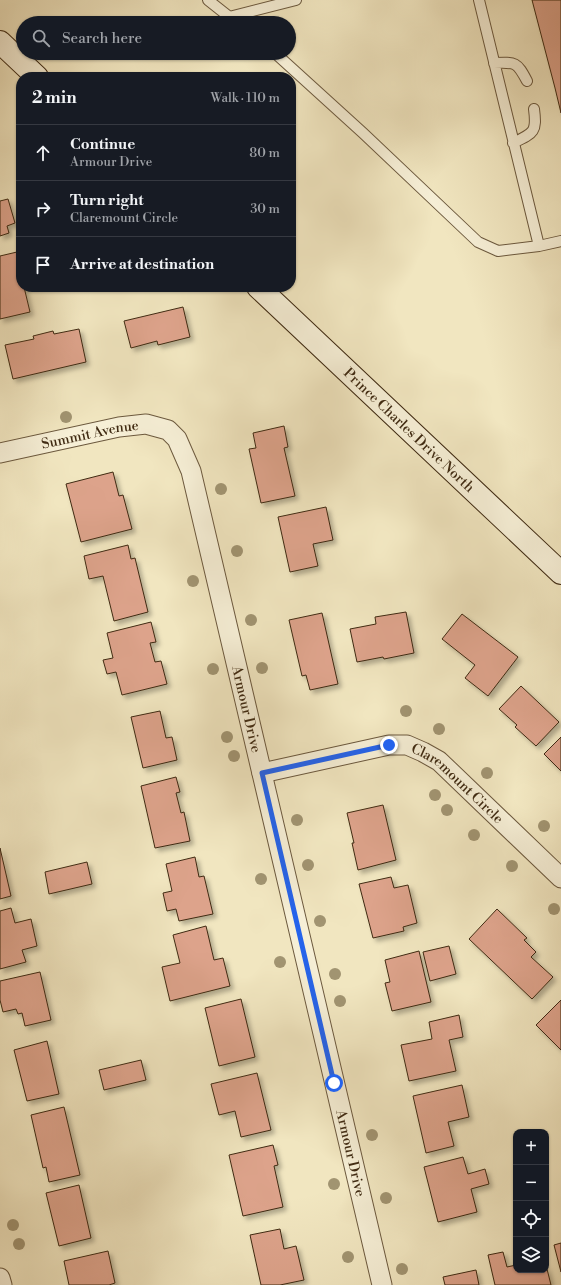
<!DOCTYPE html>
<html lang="en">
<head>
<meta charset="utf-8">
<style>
	body { margin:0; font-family:"Libre Bodoni",serif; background:#20242c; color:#f1f3f6 }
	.controls { position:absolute; right:12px; bottom:12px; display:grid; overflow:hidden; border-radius:8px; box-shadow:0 1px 3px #0004 }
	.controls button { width:36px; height:36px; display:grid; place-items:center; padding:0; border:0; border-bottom:1px solid #363941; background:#171b24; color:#f1f3f6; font:20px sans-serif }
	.stop { position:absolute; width:12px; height:12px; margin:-9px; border:3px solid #2563eb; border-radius:50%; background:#fff }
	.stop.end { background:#2563eb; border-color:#fff; box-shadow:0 1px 4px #0008 }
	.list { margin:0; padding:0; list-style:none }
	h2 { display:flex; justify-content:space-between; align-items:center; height:52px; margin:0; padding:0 16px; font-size:17px }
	h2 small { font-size:13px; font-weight:400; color:#9ea1a6 }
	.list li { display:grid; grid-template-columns:26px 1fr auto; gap:12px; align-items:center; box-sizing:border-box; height:56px; padding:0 16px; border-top:1px solid #363941 }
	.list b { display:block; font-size:15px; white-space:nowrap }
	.list p { margin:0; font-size:13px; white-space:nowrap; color:#9ea1a6 }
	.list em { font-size:13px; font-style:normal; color:#9ea1a6 }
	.icon { flex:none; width:22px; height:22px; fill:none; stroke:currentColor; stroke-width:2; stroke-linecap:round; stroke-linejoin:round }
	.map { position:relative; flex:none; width:561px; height:1285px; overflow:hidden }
	.search { position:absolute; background:#171b24; box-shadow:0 1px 3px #0004; left:16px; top:16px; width:280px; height:44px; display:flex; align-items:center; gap:10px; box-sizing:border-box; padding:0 14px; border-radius:22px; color:#9ea1a6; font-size:15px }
	.panel { position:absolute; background:#171b24; box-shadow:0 1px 3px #0004; left:16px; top:72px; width:280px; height:220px; border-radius:16px }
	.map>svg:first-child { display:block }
	.building { fill:#dda38b; stroke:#3f2a12; filter:url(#shadow) }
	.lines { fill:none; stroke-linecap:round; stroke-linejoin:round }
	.lane-casing { stroke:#6c593e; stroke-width:12 }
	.street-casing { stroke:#6c593e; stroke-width:21 }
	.secondary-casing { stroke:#3f2a12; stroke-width:24 }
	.lane { stroke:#f6efd6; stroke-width:10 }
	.street { stroke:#f6efd6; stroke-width:19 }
	.secondary { stroke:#f6efd6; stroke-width:22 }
	.tree { fill:#a19471 }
	.route { stroke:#2563eb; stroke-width:5 }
	.labels { text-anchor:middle; stroke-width:3; stroke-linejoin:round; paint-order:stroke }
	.street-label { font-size:14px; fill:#3f2a12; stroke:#f6efd6 }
</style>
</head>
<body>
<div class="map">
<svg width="561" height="1285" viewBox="0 0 561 1285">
	<defs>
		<filter id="shadow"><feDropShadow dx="3.5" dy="3.5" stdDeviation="2" flood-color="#0004"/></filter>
	</defs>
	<rect width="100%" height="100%" fill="#f1e6c0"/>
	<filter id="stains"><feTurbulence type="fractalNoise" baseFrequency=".005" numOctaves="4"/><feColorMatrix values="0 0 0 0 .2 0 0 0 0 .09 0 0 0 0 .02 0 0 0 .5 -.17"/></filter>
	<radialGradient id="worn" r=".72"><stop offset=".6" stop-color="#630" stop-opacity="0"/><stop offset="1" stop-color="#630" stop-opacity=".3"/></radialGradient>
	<!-- building -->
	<path class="building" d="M532 0H561V113L555 88Z
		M8 199 15 223 7 226 9 233 0 236V201Z
		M17 252 21 271V287H24L30 312 0 319V256Z
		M183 307 190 337 158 345 157 341 131 348 124 321Z
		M79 329 86 362 13 379 5 345 34 339 33 336 53 331 54 334Z
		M284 426 288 447 284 448 295 496 261 503 249 449 256 448 253 433Z
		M113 472 119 496 123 495 132 529 81 542 66 484Z
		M326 507 333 540 313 544 318 566 290 572 278 517Z
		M128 545 131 559 135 558 148 612 114 621 103 576 89 579 84 556Z
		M406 612 414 653 384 659 383 657 357 662 350 629 376 624 375 617Z
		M322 613 338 684 310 690 306 675 302 676 289 620Z
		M462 614 518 657 488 696 465 678 475 665 442 639Z
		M151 622 156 642 150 643 155 662 161 661 167 684 122 695 116 672 107 674 103 660 113 658 107 633Z
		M521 686 559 722 536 746 515 727 517 725 499 709Z
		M160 711 166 738 172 737 177 760 143 768 131 717Z
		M561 737V771L544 754Z
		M176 777 180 792 176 793 181 813 184 812 190 841 155 848 141 786Z
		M383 805 396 860 358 870 352 843H354L347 813Z
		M0 848 11 896 0 899Z
		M195 857 199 877 204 876 213 914 179 921 176 909 167 911 163 893 172 891 166 864Z
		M87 862 92 884 49 894 45 872Z
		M391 877 394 888 408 885 417 923 403 927 404 931 373 938 359 884Z
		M11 908 15 923 31 919 37 946 22 950 26 962 0 969V911Z
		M497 909 527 938 524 940 536 952 531 957 553 977 532 999 469 939Z
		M206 926 214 960 223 958 230 986 170 1001 162 967 180 963 173 935Z
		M449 946 456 974 430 981 423 952Z
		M419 951 431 1002 392 1011 385 983 390 982 385 960Z
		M40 972 51 1020 25 1026 22 1013 18 1014 16 1009 3 1012 0 1000V981Z
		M241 999 255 1057 219 1066 205 1008Z
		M561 1000V1050L536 1025Z
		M459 1015 463 1037 449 1040 456 1071 409 1081 401 1045 432 1039 429 1022Z
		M47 1041 59 1094 27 1101 14 1050Z
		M141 1060 146 1080 104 1090 99 1070Z
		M257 1073 271 1130 241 1137 235 1111 219 1115 211 1084Z
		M462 1085 469 1117 448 1122 454 1146 426 1153 413 1096Z
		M64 1107 80 1175 49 1182 46 1167 43 1168 31 1115Z
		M273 1145 278 1165 274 1166 283 1207 243 1216 229 1155Z
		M463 1157 468 1174 485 1169 489 1184 471 1189 477 1212 438 1222 424 1167Z
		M79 1185 91 1238 59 1246 46 1193Z
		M280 1229 284 1249 296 1246 304 1280 280 1285H261L250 1235Z
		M561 1243V1272L554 1245Z
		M108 1251 115 1283 109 1285H69L64 1261Z
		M503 1252 507 1267 516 1265V1270H546V1265L551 1285H495L488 1255Z
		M476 1270 479 1285H445L443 1277Z"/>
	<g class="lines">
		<!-- lane casing -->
		<g class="lane-casing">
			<path id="lane" d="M208 0 237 23
				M479 0 539 246
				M229 17 296 0
				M275 53 363 133 478 242 498 251 539 246 561 241
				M494 63C516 62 517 62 527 81
				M513 143C534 133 537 132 534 109"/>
		</g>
		<!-- street casing -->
		<g class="street-casing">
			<g id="street">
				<path id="s1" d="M0 453 119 427 146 424 168 430 177 439 191 471 382 1285"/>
				<path id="s2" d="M262 773 389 745H407L423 752 439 761 561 878"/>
				<path d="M0 1278 2 1285"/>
			</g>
		</g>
		<!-- secondary casing -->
		<g class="secondary-casing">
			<g id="secondary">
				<path d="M0 42 37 77"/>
				<path id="s3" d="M258 287 561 573"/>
			</g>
		</g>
		<!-- lane -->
		<use href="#lane" class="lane"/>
		<!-- street -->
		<use href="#street" class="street"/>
		<!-- secondary -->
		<use href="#secondary" class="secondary"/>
	</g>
	<!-- trees -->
	<g class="tree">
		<circle cx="66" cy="417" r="6"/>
		<circle cx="221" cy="489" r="6"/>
		<circle cx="237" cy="551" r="6"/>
		<circle cx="193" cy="581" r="6"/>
		<circle cx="251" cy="620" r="6"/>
		<circle cx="262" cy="668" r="6"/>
		<circle cx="213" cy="669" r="6"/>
		<circle cx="406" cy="711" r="6"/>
		<circle cx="439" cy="729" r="6"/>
		<circle cx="227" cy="737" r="6"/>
		<circle cx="234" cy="756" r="6"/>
		<circle cx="487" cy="773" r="6"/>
		<circle cx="435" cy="795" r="6"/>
		<circle cx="447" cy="810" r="6"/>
		<circle cx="297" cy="820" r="6"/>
		<circle cx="544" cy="826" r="6"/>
		<circle cx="474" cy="835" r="6"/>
		<circle cx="308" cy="865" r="6"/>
		<circle cx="512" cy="866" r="6"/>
		<circle cx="261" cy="879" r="6"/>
		<circle cx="554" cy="909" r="6"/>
		<circle cx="320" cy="921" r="6"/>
		<circle cx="280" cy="962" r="6"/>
		<circle cx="335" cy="974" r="6"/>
		<circle cx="340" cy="1001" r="6"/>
		<circle cx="372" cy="1135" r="6"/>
		<circle cx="334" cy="1184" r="6"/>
		<circle cx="386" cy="1198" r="6"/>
		<circle cx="13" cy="1225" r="6"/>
		<circle cx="19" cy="1244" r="6"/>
		<circle cx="348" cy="1257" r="6"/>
		<circle cx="402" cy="1269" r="6"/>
	</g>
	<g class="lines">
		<!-- route -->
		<path class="route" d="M334 1083 262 773 389 745"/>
	</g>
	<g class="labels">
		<!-- street labels -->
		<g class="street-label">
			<text dy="5" stroke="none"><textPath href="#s3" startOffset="208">Prince Charles Drive North</textPath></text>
			<text dy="5" stroke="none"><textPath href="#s1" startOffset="92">Summit Avenue</textPath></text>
			<text dy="5" stroke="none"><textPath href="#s1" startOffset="464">Armour Drive</textPath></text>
			<text dy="5" stroke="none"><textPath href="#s2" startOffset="212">Claremount Circle</textPath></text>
			<text dy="5" stroke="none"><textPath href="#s1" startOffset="920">Armour Drive</textPath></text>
		</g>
	</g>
	<rect width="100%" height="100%" filter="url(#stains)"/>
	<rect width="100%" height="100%" fill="url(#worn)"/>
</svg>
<div class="controls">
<button>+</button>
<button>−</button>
<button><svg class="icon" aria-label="locate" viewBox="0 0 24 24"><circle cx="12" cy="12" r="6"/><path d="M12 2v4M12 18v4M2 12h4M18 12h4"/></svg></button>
<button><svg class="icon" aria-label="layers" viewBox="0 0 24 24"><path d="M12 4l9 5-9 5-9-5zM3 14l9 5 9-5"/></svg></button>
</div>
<div class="stop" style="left:334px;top:1083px"></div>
<div class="stop end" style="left:389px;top:745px"></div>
<div class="search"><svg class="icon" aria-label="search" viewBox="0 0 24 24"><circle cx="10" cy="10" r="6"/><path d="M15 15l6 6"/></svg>Search here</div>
<section class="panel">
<h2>2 min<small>Walk · 110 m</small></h2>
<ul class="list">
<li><svg class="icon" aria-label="ahead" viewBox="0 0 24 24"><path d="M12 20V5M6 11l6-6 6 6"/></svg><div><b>Continue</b><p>Armour Drive</p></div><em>80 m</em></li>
<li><svg class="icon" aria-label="right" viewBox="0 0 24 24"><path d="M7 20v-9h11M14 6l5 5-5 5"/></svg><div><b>Turn right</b><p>Claremount Circle</p></div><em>30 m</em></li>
<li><svg class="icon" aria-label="arrive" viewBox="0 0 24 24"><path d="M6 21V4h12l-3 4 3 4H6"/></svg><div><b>Arrive at destination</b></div></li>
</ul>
</section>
</div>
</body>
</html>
